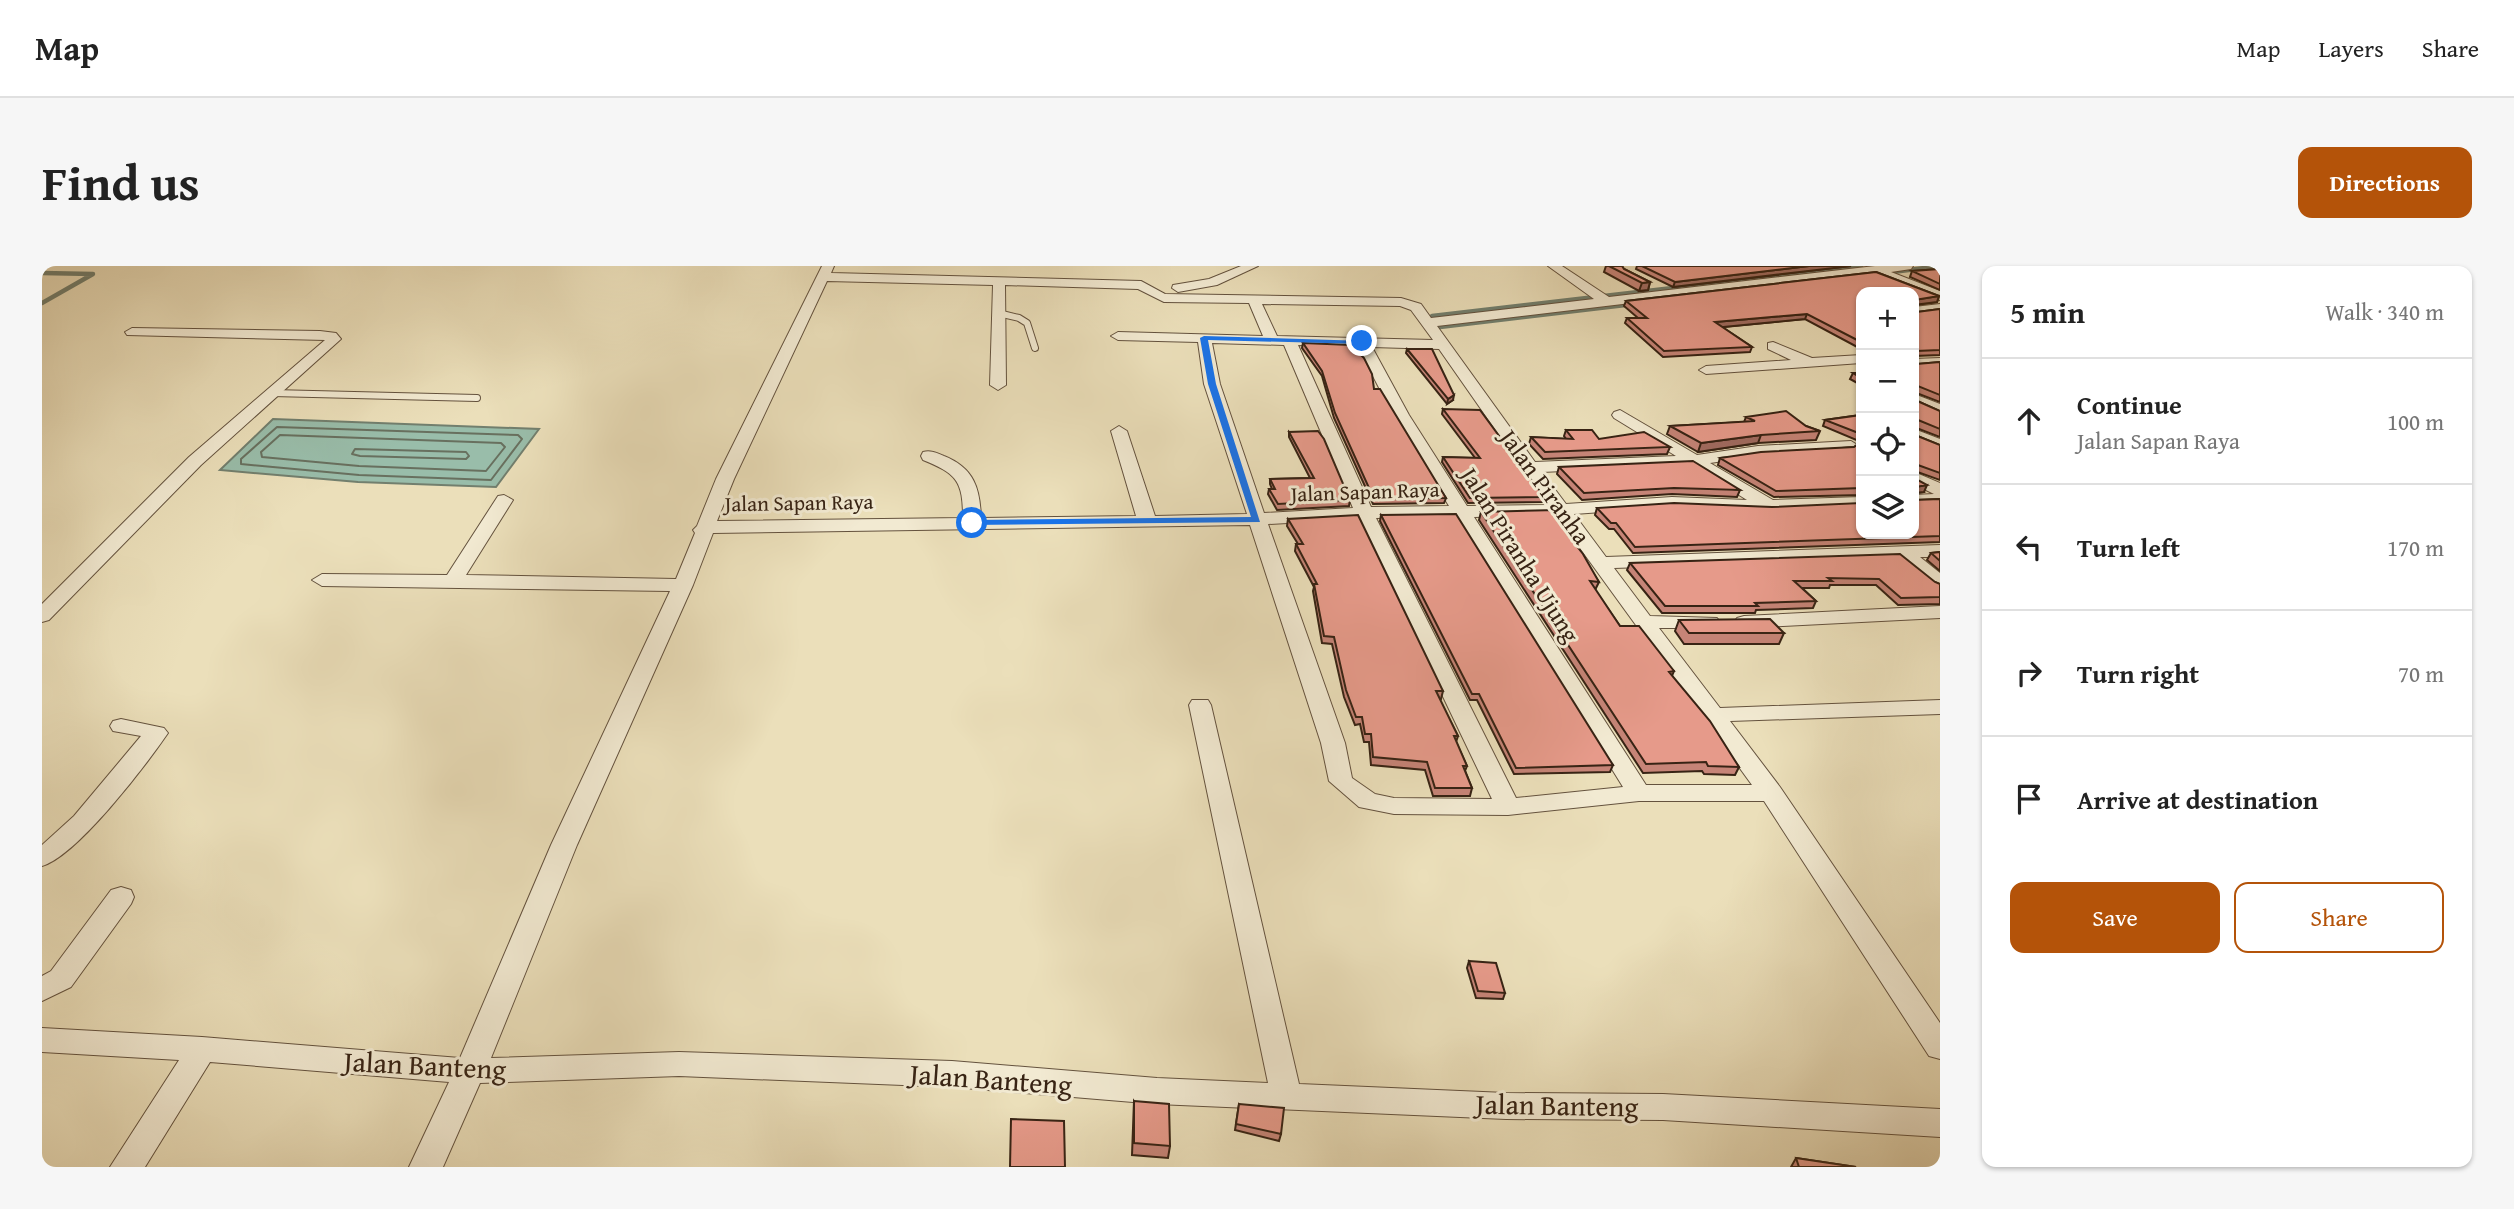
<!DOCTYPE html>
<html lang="en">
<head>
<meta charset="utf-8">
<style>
	body { margin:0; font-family:"Gentium Book Plus",serif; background:#f6f6f6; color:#222 }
	.controls { position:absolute; right:21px; top:21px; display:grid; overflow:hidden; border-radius:14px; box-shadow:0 2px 5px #0004 }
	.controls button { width:63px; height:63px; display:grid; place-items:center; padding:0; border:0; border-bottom:2px solid #e0e0e0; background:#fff; color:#222; font:35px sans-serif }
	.stop { position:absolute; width:21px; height:21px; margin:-16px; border:5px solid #1a73e8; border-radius:50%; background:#fff }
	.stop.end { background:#1a73e8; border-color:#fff; box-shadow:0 2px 7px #0008 }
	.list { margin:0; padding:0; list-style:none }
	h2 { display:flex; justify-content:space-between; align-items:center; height:91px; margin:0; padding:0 28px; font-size:30px }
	h2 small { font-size:23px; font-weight:400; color:#767676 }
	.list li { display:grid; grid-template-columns:46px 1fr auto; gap:21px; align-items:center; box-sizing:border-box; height:126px; padding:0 28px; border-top:2px solid #e0e0e0 }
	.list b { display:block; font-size:26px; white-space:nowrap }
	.list p { margin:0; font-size:23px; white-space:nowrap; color:#767676 }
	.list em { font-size:23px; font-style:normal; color:#767676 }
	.actions { display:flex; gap:14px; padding:21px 28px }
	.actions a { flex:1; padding:16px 0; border:2px solid #b45309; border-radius:14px; text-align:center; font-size:24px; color:#b45309 }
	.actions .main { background:#b45309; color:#fff }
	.icon { flex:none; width:38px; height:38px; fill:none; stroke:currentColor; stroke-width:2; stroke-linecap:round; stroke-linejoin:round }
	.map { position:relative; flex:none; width:1898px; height:901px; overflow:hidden; border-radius:14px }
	header { display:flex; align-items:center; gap:42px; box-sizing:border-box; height:98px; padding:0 35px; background:#fff; border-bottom:2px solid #e0e0e0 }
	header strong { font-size:33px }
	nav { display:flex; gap:38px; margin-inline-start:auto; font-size:24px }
	.intro { display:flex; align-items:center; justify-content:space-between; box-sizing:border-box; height:168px; padding:0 42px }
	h1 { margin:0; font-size:49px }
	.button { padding:18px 32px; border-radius:14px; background:#b45309; color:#fff; font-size:24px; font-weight:700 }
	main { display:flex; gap:42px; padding:0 42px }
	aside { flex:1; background:#fff; border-radius:14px; box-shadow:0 2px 5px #0004 }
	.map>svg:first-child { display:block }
	.water { fill:#99bdaa; stroke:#727f6e; stroke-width:2 }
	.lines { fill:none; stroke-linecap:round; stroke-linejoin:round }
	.shore { stroke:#68705f; stroke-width:2 }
	.stream { stroke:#727f6e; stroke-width:4.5 }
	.service-casing { stroke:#64523e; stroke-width:8 }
	.minor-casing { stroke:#64523e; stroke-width:2 }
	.service { stroke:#f2ead2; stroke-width:6 }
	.minor { fill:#f2ead2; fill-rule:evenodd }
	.wall { fill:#c68477; stroke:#372314; stroke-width:2 }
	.shaded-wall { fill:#a16c61; stroke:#372314; stroke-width:2 }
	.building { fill:#e69a8a; stroke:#372314; stroke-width:2 }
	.route { fill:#1a73e8 }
	.labels { text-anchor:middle; stroke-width:6; stroke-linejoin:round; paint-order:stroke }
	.far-street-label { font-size:21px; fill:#372314; stroke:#f2ead2 }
	.street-label { font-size:24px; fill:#372314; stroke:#f2ead2 }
	.near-street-label { font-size:28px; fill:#372314; stroke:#f2ead2 }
</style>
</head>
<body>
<header>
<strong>Map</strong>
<nav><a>Map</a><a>Layers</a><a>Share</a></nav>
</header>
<div class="intro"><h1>Find us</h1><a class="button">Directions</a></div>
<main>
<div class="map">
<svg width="1898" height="901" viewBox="0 0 1898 901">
	<rect width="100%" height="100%" fill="#ebdfba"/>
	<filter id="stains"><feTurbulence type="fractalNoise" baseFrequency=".00286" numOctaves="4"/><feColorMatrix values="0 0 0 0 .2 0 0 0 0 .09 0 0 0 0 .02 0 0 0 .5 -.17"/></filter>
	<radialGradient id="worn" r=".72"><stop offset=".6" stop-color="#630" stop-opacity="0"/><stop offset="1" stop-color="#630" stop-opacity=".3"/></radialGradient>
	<!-- water -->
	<path class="water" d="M231 153 497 163 454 221 316 216 178 204Z"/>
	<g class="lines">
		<!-- shore -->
		<path class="shore" d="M235 161 476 169 480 173 449 214 317 209 199 198V193Z
			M238 169 459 177 463 181 444 205 317 200 220 191 219 186Z
			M313 183 424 186 427 190 424 193 318 190 310 188Z"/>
		<!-- stream -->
		<path class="stream" d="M0 7 51 8 0 37
			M1843 7 1898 0
			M1390 50 1819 0
			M1398 61 1592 38"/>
		<!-- service casing -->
		<g class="service-casing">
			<path id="service" d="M956 47 977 52 985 57 993 82
				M230 127 435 132"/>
		</g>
		<!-- minor casing -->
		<g class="minor-casing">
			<path id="minor" d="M780 0H792L789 7 1099 15 1123 28 1359 32 1379 38 1389 52 1552 33 1506 0H1520L1567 31 1833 0H1871L1869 3 1849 6 1898 25V34L1832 8 1395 60 1493 196 1634 190 1572 152 1570 149 1572 146 1578 144 1655 189 1716 180 1809 175 1817 180 1809 185 1716 190 1668 197 1731 234 1819 231V241L1727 245 1630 241 1532 248 1564 291 1898 279V291H1878L1898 307V323L1891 321 1856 292 1572 302 1608 350 1675 352 1678 356 1675 360 1668 362H1617L1678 442 1898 434V448L1688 455 1738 521 1898 757V793L1887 790 1722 535H1597L1466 549 1352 548 1317 541 1287 515 1279 477 1208 259 671 267 651 319 535 579 449 792 637 786 910 795 1115 812 1226 817 1147 439 1150 434H1166L1169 439 1257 818 1464 827 1621 828 1898 843V871L1621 854 1464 853 1115 838 910 821 637 810 438 817 401 901H367L407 816 168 796 103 901H68L137 794 0 786V762L160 771 418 792 509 579 628 325 280 320 270 314 280 308 405 309 456 230 462 229 471 234 424 309 634 313 653 267 651 264 655 260 674 213ZM785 15 951 19 948 119 956 124 964 119 963 19 1096 23 1122 36 1207 37 1221 70 1076 66 1069 70 1076 74 1156 76 1162 118 1205 248 1113 250 1085 165 1077 160 1069 165 1094 250 939 252C938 222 932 202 902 190 895 187 889 184 881 186L879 190 881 194C915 208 921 215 921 252L675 255 692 213ZM1220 38 1358 40 1369 44 1391 74 1235 70ZM1170 77 1242 79 1311 242 1222 247 1178 118ZM1256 79 1316 81 1351 149 1407 240 1329 241ZM1330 81 1397 83 1506 239 1425 240 1367 149ZM1649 199 1705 234 1630 231 1524 238 1500 206ZM1514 249 1710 519H1604L1432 251ZM1414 251 1581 521 1474 532 1334 252ZM1316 253 1450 533 1352 532 1333 528 1310 512 1303 477 1226 258Z
				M1199 0H1216L1175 19 1136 26 1130 22 1131 19 1167 13Z
				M1898 38V46L1872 49V41Z
				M90 62 278 65 294 67 299 73 159 199 7 354 0 356V338L147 191 283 74 85 69 83 66Z
				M1731 76 1770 92 1819 89V97L1664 108 1657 104 1664 100 1749 94 1726 83V77Z
				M1898 92V100L1872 101V93Z
				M1872 128 1898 138V149L1872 139Z
				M1872 163 1898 173V184L1872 174Z
				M1872 206 1898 217V238L1872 239V229L1892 228 1872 218Z
				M1898 340V352L1702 362 1695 360 1692 356 1695 352 1702 350Z
				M79 453 122 462 126 467C104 499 35 590 0 600V579L32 550 99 470 71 465 68 460 71 455Z
				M79 621 89 624 92 631 89 638 29 721 0 735V710L9 705 69 624Z"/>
		</g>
		<!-- service -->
		<use href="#service" class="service"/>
		<!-- minor -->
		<use href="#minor" class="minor"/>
	</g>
	<!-- wall -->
	<path class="wall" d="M1564 0H1580L1582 3 1608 16 1606 24 1597 25 1562 6Z
		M1595 0H1809L1631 21 1594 3Z
		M1898 3V24L1868 11 1870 5Z
		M1834 6 1897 30 1895 36 1872 39V43V26H1819V83L1763 53 1680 61 1710 81 1708 86 1621 91 1583 57 1585 52H1596L1582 40 1584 35Z
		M1898 43V89L1873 90 1875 98 1898 96V136L1872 126 1873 134 1898 145V171L1872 161 1873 169 1898 179V214L1873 205 1872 212 1882 226 1873 227V234L1898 233V276L1591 287 1572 263H1567L1553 249 1555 242 1872 268V44L1875 46Z
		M1261 77 1332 123 1404 232 1402 237 1331 238 1292 152 1280 110 1260 82Z
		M1365 83 1411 134 1405 138 1364 87Z
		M1811 107H1819V119L1808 113Z
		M1401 143 1502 231 1501 236 1426 237 1400 196 1401 191 1433 192 1400 148Z
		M1819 149V229L1732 231 1676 199 1678 192 1812 181 1818 177 1817 175 1781 160 1783 154Z
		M1704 151 1764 160 1778 165 1774 174 1716 177 1656 186 1625 168 1628 160 1702 156Z
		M1524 164 1557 173 1628 181 1625 188 1501 193 1487 178 1489 171 1524 173 1522 170Z
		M1247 166 1308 234 1307 240 1235 244 1226 228 1227 223H1230L1228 218V213L1268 212 1247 171Z
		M1517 201 1698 224 1695 231 1630 228 1540 234 1515 208Z
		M1439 246 1526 269 1557 316 1553 324 1578 360 1632 405 1630 410 1697 501 1693 509 1662 508 1660 505 1601 507 1437 254Z
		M1339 249 1571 499 1568 506 1472 508 1435 434H1428L1338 255Z
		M1246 253 1401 425 1399 433H1397L1416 470 1414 476 1425 500 1423 505 1430 522 1428 530H1391L1383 504 1329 499 1327 476H1322L1318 458 1313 459 1302 431 1290 378 1280 377 1271 325 1272 321 1253 285 1254 278H1256L1245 260Z
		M1898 286V305L1885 294 1889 287Z
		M1588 297 1893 316 1898 318V338L1856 339 1834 319H1788L1787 322H1760L1774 335 1771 342 1714 344 1713 347H1620L1585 304Z
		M1637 354 1742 367 1737 378H1642L1633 365Z
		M1427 695 1463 727 1461 733 1434 732 1425 702Z
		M1092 835 1128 880 1126 892 1090 889Z
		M1197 838 1239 868 1237 875 1193 864Z
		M1754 892 1814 901H1749Z"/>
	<!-- shaded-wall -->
	<path class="shaded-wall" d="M1767 0H1809L1631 21 1633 16Z
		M1608 16 1606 24 1597 25 1600 17Z
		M1897 30 1895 36 1872 39V34Z
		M1765 48 1763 53 1671 62 1673 56Z
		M1412 129 1411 134 1405 138 1406 133Z
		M1719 169 1716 177 1656 186 1659 177Z
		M1885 219 1882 226 1872 227 1873 221Z"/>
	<!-- building -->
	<path class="building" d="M1567 0H1580L1582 3 1608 16 1600 17Z
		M1600 0H1767L1633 16Z
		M1898 3V18L1870 5Z
		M1834 6 1897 30 1872 34V43V26H1819V76L1765 48 1673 56 1710 81 1622 85 1585 52H1605L1584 35Z
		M1898 43V84L1874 85 1872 87 1875 98 1898 96V129L1876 120 1872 122 1873 134 1898 145V163L1876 154 1872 157 1873 169 1898 179V207L1873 198 1872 212 1885 219 1873 221V234L1898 233V270L1593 281 1574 257H1569L1555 242 1632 237 1730 241 1819 237V268H1872V44L1875 46Z
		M1261 77 1309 79 1322 92 1330 108 1332 123H1338L1404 232 1332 233 1293 147 1280 105Z
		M1365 83H1390L1412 129 1406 133Z
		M1811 107H1819V112Z
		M1401 143 1438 144 1502 231 1428 232 1401 191 1438 192Z
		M1744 145 1764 160 1778 165 1719 169 1659 177 1628 160 1713 155 1704 151Z
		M1819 149V168L1783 154Z
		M1524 164H1550L1557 173 1602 166 1628 181 1503 186 1489 171 1531 173Z
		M1276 165 1282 173 1308 234 1236 238 1227 223H1233L1228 213 1272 212 1247 166Z
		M1819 176V222L1734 225 1678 192 1719 186 1812 181Z
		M1651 195 1698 224 1632 222 1542 227 1517 201Z
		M1515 244 1526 269 1541 288 1557 316 1548 315 1578 360H1597L1632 405 1627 406 1668 455 1697 501 1666 500 1664 496 1604 498 1439 246Z
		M1414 248 1571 499 1474 502 1437 428H1430L1339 249Z
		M1316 249 1401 425H1394L1416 470H1412L1425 500H1421L1430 522H1393L1385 496 1331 491 1329 468H1323L1320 451H1314L1304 424 1292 371 1282 370 1272 318H1275L1254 278H1261L1246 253Z
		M1898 286V295L1889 287Z
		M1858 288 1893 316 1898 318V331L1859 332 1837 313 1786 312 1790 315H1752L1774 335 1713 337 1716 340H1623L1588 297Z
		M1728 353 1742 367H1647L1637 354Z
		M1427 695 1454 697 1463 727 1436 725Z
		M1092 835 1127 838 1128 880 1092 877Z
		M1197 838 1242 842 1239 868 1194 858Z
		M969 853 1022 855 1023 901H968Z
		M1754 892 1814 901H1757Z"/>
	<!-- route -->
	<path class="route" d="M1162 70 1324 75 1320 78 1166 74 1174 118 1218 256 927 259 926 257 930 254 1209 251 1166 118 1158 72Z"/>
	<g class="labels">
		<!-- far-street labels -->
		<g class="far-street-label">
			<text transform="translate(1323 226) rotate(-2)" y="7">Jalan Sapan Raya</text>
			<text transform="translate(757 237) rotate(-1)" y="7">Jalan Sapan Raya</text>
		</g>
		<!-- street labels -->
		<g class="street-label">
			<text transform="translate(1503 221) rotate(54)" y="8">Jalan Piranha</text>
			<text transform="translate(1478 289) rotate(58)" y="8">Jalan Piranha Ujung</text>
		</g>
		<!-- near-street labels -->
		<g class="near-street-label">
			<text transform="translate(383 799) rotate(3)" y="10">Jalan Banteng</text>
			<text transform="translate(949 813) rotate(4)" y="10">Jalan Banteng</text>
			<text transform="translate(1515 839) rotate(1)" y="10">Jalan Banteng</text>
		</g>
	</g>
	<rect width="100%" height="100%" filter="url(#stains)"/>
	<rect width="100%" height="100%" fill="url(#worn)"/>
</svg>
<div class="controls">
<button>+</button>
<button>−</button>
<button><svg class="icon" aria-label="locate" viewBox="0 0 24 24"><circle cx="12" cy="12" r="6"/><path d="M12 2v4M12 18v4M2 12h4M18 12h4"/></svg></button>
<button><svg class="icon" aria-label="layers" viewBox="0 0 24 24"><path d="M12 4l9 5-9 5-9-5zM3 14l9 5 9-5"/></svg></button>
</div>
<div class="stop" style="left:930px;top:257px"></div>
<div class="stop end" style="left:1320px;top:75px"></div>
</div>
<aside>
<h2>5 min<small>Walk · 340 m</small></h2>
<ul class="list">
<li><svg class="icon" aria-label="ahead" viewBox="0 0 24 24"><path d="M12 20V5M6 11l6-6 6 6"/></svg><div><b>Continue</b><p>Jalan Sapan Raya</p></div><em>100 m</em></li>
<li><svg class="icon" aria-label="left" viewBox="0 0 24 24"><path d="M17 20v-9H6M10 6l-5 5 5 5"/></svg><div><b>Turn left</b></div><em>170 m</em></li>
<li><svg class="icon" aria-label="right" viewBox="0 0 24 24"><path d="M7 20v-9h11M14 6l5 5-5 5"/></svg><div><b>Turn right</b></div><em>70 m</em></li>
<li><svg class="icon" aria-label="arrive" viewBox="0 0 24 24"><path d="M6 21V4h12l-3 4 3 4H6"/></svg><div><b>Arrive at destination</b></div></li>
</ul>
<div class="actions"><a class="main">Save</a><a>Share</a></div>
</aside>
</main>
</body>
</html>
